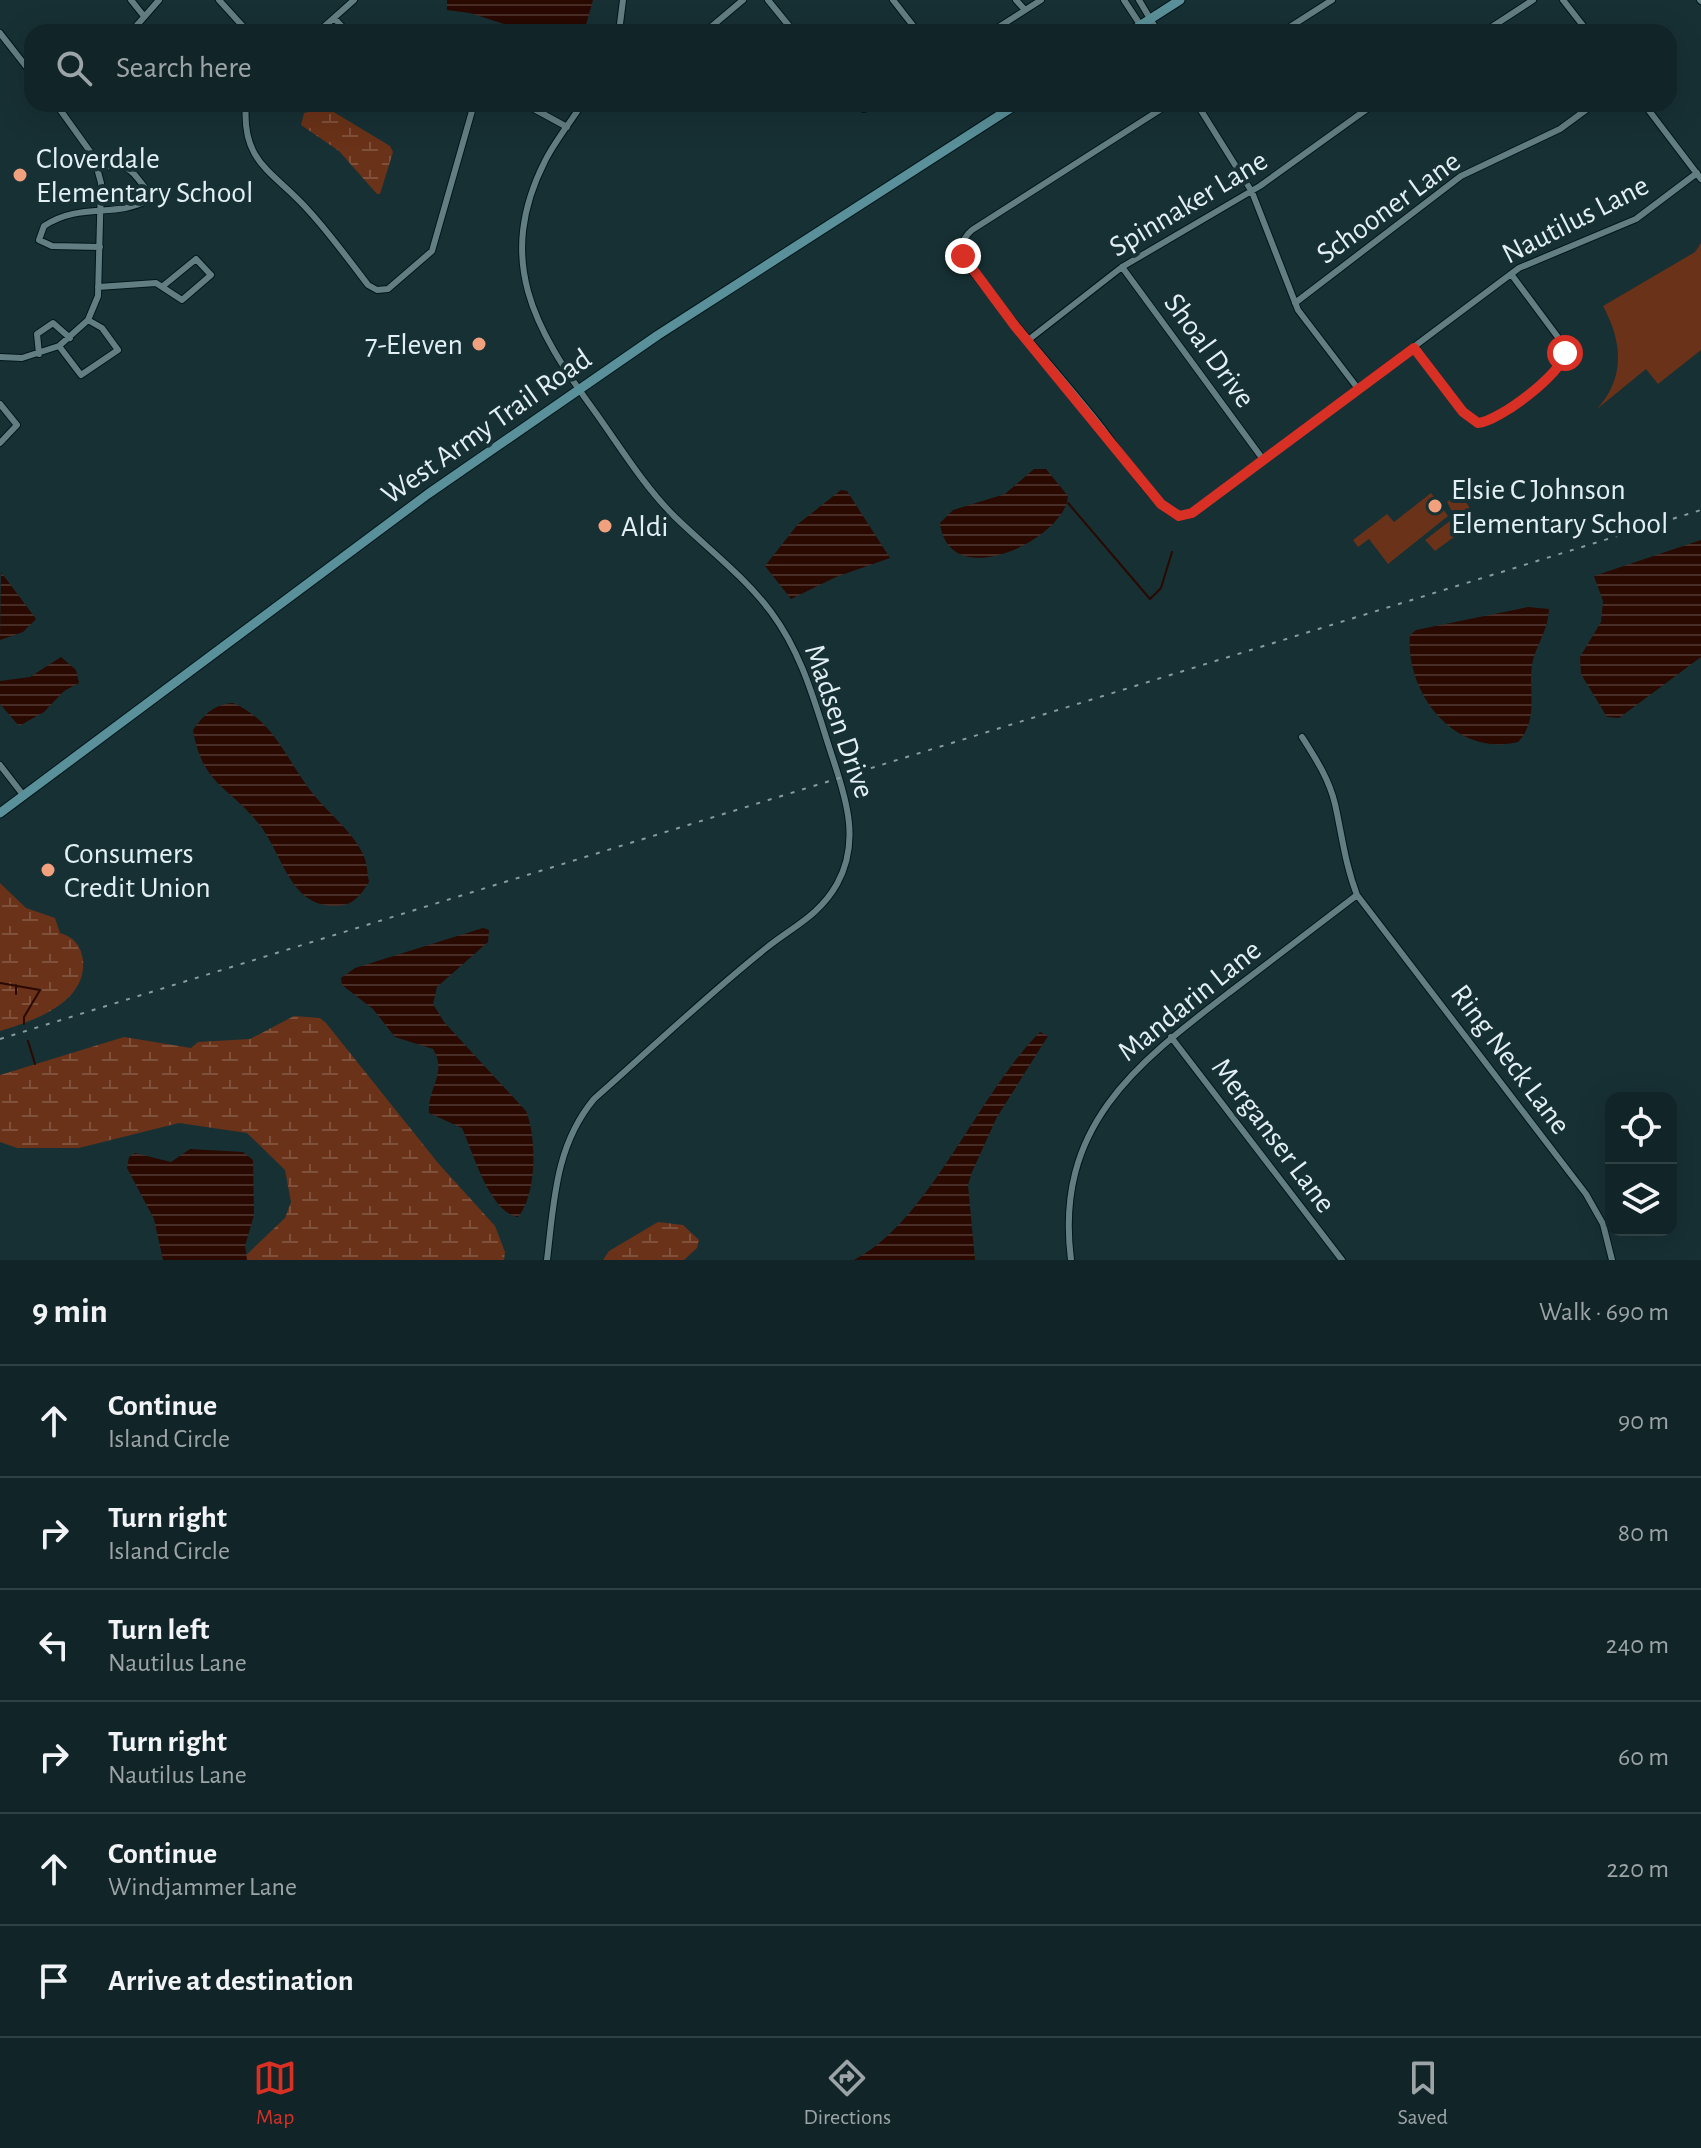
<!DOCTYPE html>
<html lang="en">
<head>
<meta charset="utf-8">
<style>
	body { margin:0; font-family:"Alegreya Sans",sans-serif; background:#1a2c2f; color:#f1f3f6 }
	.controls { position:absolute; right:24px; bottom:24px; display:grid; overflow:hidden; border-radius:16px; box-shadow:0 8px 32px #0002 }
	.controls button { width:72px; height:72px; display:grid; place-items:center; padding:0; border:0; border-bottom:2px solid #304144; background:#112427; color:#f1f3f6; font:40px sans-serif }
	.stop { position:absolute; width:24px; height:24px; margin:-18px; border:6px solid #d93025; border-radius:50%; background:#fff }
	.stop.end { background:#d93025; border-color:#fff; box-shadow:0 2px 8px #0008 }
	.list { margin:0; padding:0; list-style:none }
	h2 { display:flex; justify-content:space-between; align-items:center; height:104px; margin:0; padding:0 32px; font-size:34px }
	h2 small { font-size:26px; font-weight:400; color:#9ca4a7 }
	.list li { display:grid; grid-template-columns:52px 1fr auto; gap:24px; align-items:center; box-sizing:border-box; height:112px; padding:0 32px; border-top:2px solid #304144 }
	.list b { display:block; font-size:30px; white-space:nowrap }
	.list p { margin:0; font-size:26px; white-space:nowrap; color:#9ca4a7 }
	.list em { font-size:26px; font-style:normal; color:#9ca4a7 }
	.icon { flex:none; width:44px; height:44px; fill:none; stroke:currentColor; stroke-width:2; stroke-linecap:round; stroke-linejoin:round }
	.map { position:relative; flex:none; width:1701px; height:1260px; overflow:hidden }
	.search { position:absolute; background:#112427; box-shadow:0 8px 32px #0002; left:24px; right:24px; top:24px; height:88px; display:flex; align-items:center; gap:20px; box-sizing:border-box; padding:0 28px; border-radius:24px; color:#9ca4a7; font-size:30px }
	.sheet { height:776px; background:#112427 }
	nav { display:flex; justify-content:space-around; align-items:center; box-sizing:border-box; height:112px; border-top:2px solid #304144; background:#112427; font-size:22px; color:#9ca4a7 }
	nav a { display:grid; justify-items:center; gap:4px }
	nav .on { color:#d93025 }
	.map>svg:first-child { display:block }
	.green { fill:#6a3218 }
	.wetland { fill:url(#wetland-marsh) }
	.water { fill:url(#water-rules) }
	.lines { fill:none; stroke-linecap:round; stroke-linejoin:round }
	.stream { stroke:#290900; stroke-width:2 }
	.street-casing { stroke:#01171b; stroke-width:8 }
	.secondary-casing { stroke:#01171b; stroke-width:11 }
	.street { stroke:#637e82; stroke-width:6 }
	.secondary { stroke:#5a9099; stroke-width:9 }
	.rail { stroke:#889b9e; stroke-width:2; stroke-dasharray:4 8; stroke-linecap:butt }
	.route { stroke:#d93025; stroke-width:10 }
	.poi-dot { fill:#f1a17d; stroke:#173034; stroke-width:3 }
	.labels { text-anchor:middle; stroke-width:8; stroke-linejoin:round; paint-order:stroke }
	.poi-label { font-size:30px; fill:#e2f0f3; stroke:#173034; text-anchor:start }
	.street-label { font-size:30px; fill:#e2f0f3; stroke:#173034 }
</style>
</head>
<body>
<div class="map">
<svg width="1701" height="1260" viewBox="0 0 1701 1260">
	<defs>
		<pattern id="wetland-marsh" width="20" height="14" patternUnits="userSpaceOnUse" patternTransform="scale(2)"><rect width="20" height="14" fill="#6a3218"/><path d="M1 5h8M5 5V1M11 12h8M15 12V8" fill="none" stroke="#7f503a"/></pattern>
		<pattern id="water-rules" width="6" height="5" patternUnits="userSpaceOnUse" patternTransform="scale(2)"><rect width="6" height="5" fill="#290900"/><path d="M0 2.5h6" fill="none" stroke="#482d26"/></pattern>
	</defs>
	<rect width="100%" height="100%" fill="#173034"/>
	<!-- green -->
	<path class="green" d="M1701 243V350L1658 384 1646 369 1597 409C1626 377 1622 341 1603 306L1695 252Z
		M1460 492 1477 520 1435 551 1425 540 1455 517 1447 502Z
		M1431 493 1448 516 1388 564 1369 539 1358 547 1353 540 1387 514 1394 522Z"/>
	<!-- wetland -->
	<path class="wetland" d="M327 108 390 146 393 152 380 194H377L339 151 301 125 304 113Z
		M0 883 26 908 55 918 60 933C74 937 81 946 83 960 87 1003 33 1021 0 1031Z
		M294 1016 320 1018 326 1023 438 1163 495 1226 505 1252 504 1260H241L285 1218 291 1202 285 1170 247 1133 179 1123 79 1148H17L0 1142V1075L124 1037 191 1048 198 1042 250 1039Z
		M658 1222 683 1225 699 1240 697 1248 684 1260H603L609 1251Z"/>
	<!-- water -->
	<path class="water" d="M447 0H593L584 32H529L470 13 447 10Z
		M1034 469H1046L1068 496C1066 538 949 596 940 523L953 510 1005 494Z
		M841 490 847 491 890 558 836 577 791 599 765 566 798 524Z
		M1701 540V657L1619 718 1607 717 1581 674 1580 657 1601 622 1603 601 1594 576Z
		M1 572 36 619 23 632 0 640Z
		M1528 607 1549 609C1548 626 1542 636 1536 651 1523 680 1543 716 1518 742 1455 758 1405 693 1410 635L1416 630Z
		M61 657 76 670 79 683 64 691 44 712 19 726 0 704V681L30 677Z
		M233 703C275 721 287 762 314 795 330 815 350 829 362 852 367 860 367 872 369 882 360 896 353 906 335 906 289 906 283 854 259 824 228 785 203 786 193 730 204 715 214 704 233 703Z
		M483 928 489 930 488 942 437 987 433 1004 444 1022 526 1111C537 1138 537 1194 518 1217 489 1212 473 1152 462 1128L429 1113C427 1088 448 1073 433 1049L395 1037 373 1009 342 985 341 978 355 968Z
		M1040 1032 1048 1036 997 1117 972 1172 968 1185 975 1260H854C929 1222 978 1094 1040 1032Z
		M190 1149 243 1152 253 1160 254 1215 245 1246 247 1260H163L154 1219 127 1168 129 1157 135 1153 171 1162Z"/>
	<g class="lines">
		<!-- stream -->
		<path class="stream" d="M1068 503 1150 599 1161 588 1172 552
			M0 983 40 990 24 1017V1024
			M16 994V985
			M28 1041 35 1064"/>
		<!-- street casing -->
		<g class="street-casing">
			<path id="street" d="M131 0 143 15
				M219 0 248 32
				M768 0 794 32
				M893 0 918 32
				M1016 0 1025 10
				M1124 0 1145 32
				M1139 0 1158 32
				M1563 0 1588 32
				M1700 0 1701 1
				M335 19 347 32
				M131 32 159 0
				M318 32 354 0
				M619 32 623 0
				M705 32 743 0
				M991 32 1041 0
				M1282 32 1332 0
				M1484 32 1533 0
				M0 33 32 74
				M246 104C241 164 275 172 309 211 330 234 349 260 368 285L377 290 388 289 432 251 474 104
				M525 104 567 127
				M852 104 864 109 878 104
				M1169 104 972 230C961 239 960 250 965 262 1008 318 1055 369 1099 424 1117 446 1153 508 1179 516L1192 513 1519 268 1636 219 1697 173
				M1197 104 1252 192 1298 310 1359 390
				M1644 104 1701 179
				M98 168C130 162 130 169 149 193L148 200C116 218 80 202 44 226L39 240 52 246 100 247
				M1122 267 1262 458
				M98 287 156 283 182 300 211 275 196 259 163 286
				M1295 303 1461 176 1560 129 1594 104
				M1027 341 1122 267 1260 186 1374 104
				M59 346 81 375 118 350 102 328 88 320
				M1414 348 1463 412 1478 423C1497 422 1558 375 1565 358L1563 344 1511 274
				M39 354 37 334 53 323 70 338
				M0 357 22 358 59 346 88 320 98 296 101 183 94 157 56 104
				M0 404 17 425 0 443
				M1302 737C1316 759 1329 779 1335 804 1342 835 1345 864 1357 895L1586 1194 1603 1224 1612 1260
				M0 765 24 796
				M1171 1037 1342 1260
				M547 1260C554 1202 555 1146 594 1099 651 1049 706 996 765 949 792 927 819 916 837 884 860 843 847 801 833 759 816 708 804 656 771 612 744 576 707 548 675 517 643 485 619 445 593 409 534 328 495 260 545 161 555 141 570 123 582 104
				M1071 1260C1054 1126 1136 1064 1230 992 1273 959 1315 927 1357 895"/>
		</g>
		<!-- secondary casing -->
		<g class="secondary-casing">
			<path id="secondary" d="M1130 32 1180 0
				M0 813 428 494 658 335 1017 104"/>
		</g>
		<!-- street -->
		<use href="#street" class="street"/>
		<!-- secondary -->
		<use href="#secondary" class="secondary"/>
		<!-- rail -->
		<path class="rail" d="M0 1039 1701 510"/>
	</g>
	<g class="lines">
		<!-- route -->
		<path class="route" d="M963 256 1015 326 1161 504 1179 516 1192 513 1414 348 1463 412 1478 423C1498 422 1563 373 1565 353"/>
	</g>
	<!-- markers -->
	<g class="poi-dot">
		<circle cx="20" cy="175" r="8"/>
		<circle cx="479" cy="344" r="8"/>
		<circle cx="1435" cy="506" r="8"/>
		<circle cx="605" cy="526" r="8"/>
		<circle cx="48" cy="870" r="8"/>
	</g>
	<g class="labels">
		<!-- poi labels -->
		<g class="poi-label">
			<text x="36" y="168">Cloverdale<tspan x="36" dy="34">Elementary School</tspan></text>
			<text x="463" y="354" text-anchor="end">7-Eleven</text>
			<text x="1451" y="499">Elsie C Johnson<tspan x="1451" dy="34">Elementary School</tspan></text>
			<text x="621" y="536">Aldi</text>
			<text x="64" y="863">Consumers<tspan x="64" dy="34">Credit Union</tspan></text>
		</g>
		<!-- street labels -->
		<g class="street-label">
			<text transform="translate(1188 203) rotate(-31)" y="10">Spinnaker Lane</text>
			<text transform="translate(1388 207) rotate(-36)" y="10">Schooner Lane</text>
			<text transform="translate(1575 219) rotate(-27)" y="10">Nautilus Lane</text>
			<text transform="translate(1210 350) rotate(54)" y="10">Shoal Drive</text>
			<text transform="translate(486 426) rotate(-35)" y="10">West Army Trail Road</text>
			<text transform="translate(840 721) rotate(71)" y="10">Madsen Drive</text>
			<text transform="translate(1189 1000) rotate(-39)" y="10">Mandarin Lane</text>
			<text transform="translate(1511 1059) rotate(53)" y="10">Ring Neck Lane</text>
			<text transform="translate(1274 1135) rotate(53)" y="10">Merganser Lane</text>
		</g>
	</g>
</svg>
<div class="controls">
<button><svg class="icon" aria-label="locate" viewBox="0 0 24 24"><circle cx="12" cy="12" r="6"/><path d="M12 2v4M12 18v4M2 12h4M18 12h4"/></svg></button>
<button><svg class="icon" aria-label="layers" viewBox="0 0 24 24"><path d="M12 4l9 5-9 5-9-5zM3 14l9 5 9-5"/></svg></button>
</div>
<div class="stop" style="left:1565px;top:353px"></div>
<div class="stop end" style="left:963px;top:256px"></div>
<div class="search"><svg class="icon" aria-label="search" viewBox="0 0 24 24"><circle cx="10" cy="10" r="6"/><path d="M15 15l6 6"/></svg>Search here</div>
</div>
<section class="sheet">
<h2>9 min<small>Walk · 690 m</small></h2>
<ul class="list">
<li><svg class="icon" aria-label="ahead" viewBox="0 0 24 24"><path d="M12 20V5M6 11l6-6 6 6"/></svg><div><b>Continue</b><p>Island Circle</p></div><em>90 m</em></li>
<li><svg class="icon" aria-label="right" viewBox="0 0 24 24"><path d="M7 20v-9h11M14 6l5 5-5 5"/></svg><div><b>Turn right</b><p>Island Circle</p></div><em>80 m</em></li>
<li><svg class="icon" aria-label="left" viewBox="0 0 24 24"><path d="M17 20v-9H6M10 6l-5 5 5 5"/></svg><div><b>Turn left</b><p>Nautilus Lane</p></div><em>240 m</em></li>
<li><svg class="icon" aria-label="right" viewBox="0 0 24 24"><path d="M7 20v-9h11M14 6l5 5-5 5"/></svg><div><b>Turn right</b><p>Nautilus Lane</p></div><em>60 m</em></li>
<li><svg class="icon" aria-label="ahead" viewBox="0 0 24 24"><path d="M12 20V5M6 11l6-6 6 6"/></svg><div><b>Continue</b><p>Windjammer Lane</p></div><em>220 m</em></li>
<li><svg class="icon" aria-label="arrive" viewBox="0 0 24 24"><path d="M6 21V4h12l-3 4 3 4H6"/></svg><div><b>Arrive at destination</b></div></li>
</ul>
</section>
<nav>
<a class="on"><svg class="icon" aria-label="map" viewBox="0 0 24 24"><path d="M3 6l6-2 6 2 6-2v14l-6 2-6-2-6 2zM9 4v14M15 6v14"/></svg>Map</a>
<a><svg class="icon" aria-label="directions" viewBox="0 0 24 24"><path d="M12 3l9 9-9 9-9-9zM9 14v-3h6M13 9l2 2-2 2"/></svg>Directions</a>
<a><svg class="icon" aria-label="saved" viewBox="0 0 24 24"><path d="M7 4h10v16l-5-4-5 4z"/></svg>Saved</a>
</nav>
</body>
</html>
